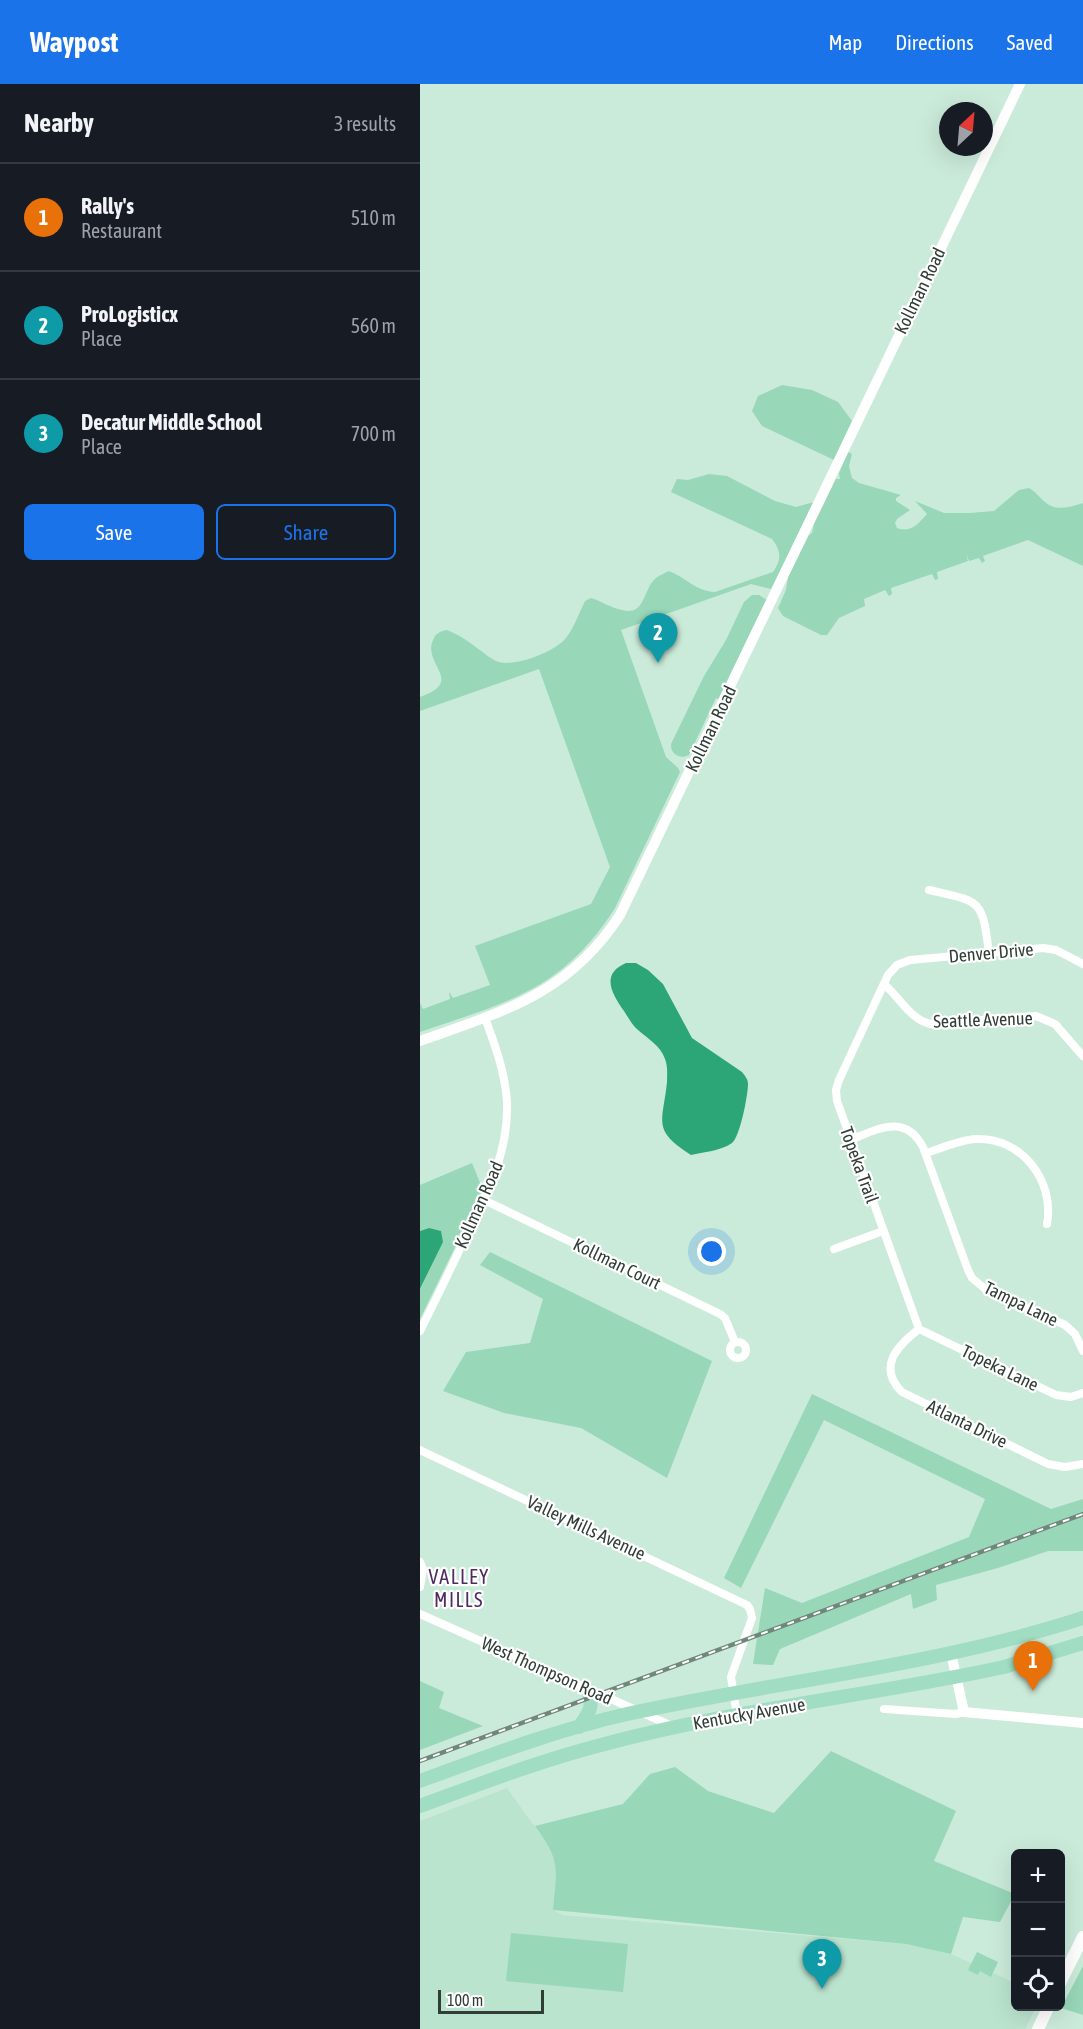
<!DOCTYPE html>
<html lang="en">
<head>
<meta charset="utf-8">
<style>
	body { margin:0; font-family:"Asap Condensed",sans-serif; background:#242831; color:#f1f3f6 }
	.controls { position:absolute; right:18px; bottom:18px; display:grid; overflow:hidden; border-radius:9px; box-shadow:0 6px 24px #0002 }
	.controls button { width:54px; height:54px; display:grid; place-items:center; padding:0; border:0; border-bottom:2px solid #363941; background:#171b24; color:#f1f3f6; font:30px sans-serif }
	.compass { position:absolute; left:519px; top:18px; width:54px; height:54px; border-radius:50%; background:#171b24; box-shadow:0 6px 24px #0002; rotate:26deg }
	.scale { position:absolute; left:18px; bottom:15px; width:106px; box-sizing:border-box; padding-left:6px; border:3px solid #313e38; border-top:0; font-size:16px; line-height:21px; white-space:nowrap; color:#313e38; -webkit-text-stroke:4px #fff; paint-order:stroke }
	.you { position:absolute; left:292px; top:1168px; width:21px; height:21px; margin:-15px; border:4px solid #fff; border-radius:50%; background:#1a73e8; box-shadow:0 0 0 9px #1a73e833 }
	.badge { display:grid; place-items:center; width:39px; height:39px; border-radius:50%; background:#1a73e8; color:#fff; font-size:20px; font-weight:700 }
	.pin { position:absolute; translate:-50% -50px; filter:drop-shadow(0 2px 3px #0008) }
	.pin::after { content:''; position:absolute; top:32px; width:21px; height:18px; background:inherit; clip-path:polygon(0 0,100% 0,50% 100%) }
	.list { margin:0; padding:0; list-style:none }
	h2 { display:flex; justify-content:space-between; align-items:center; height:78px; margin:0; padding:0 24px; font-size:26px }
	h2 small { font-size:20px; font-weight:400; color:#9ea1a6 }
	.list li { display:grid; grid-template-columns:39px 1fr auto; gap:18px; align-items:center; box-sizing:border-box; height:108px; padding:0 24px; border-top:2px solid #363941 }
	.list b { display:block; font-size:22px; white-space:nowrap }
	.list p { margin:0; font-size:20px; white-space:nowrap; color:#9ea1a6 }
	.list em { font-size:20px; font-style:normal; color:#9ea1a6 }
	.actions { display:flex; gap:12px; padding:18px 24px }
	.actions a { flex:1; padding:14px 0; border:2px solid #1a73e8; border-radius:9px; text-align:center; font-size:21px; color:#1a73e8 }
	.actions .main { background:#1a73e8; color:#fff }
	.icon { flex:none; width:33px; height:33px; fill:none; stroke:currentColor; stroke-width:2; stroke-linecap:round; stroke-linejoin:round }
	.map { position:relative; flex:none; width:663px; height:1945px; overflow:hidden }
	header { display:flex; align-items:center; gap:36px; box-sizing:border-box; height:84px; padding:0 30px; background:#1a73e8; color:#fff }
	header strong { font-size:28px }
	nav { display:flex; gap:33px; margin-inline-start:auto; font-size:21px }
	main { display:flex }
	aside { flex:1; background:#171b24 }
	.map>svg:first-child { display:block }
	.built { fill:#bbe4cf }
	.green { fill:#98d7b8 }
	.water { fill:#2da677 }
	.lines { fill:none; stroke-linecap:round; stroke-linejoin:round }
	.minor { stroke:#fff; stroke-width:8 }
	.tertiary { stroke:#fff; stroke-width:10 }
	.secondary { stroke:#fff; stroke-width:12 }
	.primary { stroke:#a0ddc2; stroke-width:14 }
	.rail-casing { stroke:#72877c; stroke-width:4.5 }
	.rail { stroke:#fff; stroke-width:2; stroke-dasharray:7; stroke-linecap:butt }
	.labels { text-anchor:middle; stroke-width:4.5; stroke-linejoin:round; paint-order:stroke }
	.street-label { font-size:18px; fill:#313e38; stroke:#fff }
	.neighbourhood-label { font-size:20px; letter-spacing:1.5px; fill:#4f2a62; stroke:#fff }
</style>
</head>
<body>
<header>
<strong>Waypost</strong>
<nav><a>Map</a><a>Directions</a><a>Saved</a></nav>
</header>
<main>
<aside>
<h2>Nearby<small>3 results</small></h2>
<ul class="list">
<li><span class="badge" style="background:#e8710a">1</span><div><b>Rally's</b><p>Restaurant</p></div><em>510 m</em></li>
<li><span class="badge" style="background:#0f9aa8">2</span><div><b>ProLogisticx</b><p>Place</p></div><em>560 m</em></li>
<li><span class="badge" style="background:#0f9aa8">3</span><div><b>Decatur Middle School</b><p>Place</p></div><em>700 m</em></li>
</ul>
<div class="actions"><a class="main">Save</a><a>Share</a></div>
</aside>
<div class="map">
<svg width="663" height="1945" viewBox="0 0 663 1945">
	<rect width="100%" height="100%" fill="#cbebda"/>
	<!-- built -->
	<path class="built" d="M87 1704 129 1762 141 1792 133 1826 143 1831 486 1860 531 1870 595 1899 596 1922 616 1923 605 1945H0V1737Z"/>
	<!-- green -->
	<path class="green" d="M362 301 392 306 418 318 432 337 414 376 342 342 332 327 338 312Z
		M428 368 432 370 429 382 432 394 439 399 481 411 476 414V417L490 426 477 435 475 439 477 444C491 449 498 440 507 430L495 417 524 429H550L574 427 599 406 609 404C616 408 619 413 625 418 636 428 650 423 663 419V482L608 456 563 472 565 477 562 479 559 474 549 477 546 469 548 477 517 488 518 495 515 496 512 490 471 504 472 510 469 512 465 506 444 515 445 522 419 534 407 551H401L363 532 358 524 366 506 368 493 389 451 392 449 394 440 416 395H420L419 389Z
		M289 390 307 392 355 417 376 423 394 418 351 505 331 500 201 546 246 673 258 684 260 688 195 824C142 907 87 918 0 948V919L3 925 30 915 29 908 33 914 70 901 55 862 171 820 190 783 119 585 0 627V613C46 597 2 581 13 556 15 550 20 547 27 546 46 553 58 566 74 576 90 586 135 568 146 554 154 544 159 529 165 517L171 514C181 517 191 524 202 526 224 532 223 509 233 497 237 492 243 490 249 487 265 493 277 508 295 508L353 488C362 475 361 467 352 455L251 408 257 395 268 396Z
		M332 511H339L347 516 300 616 296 614 269 671C260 676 250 670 251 660L284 592 306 556 324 518Z
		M52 1079 63 1106 0 1235V1206L23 1157 9 1144 0 1147V1101Z
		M70 1168 292 1277 247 1394 161 1344 84 1329 23 1307 46 1268 110 1259 123 1215 60 1181Z
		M392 1310 631 1425 663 1415V1467H628L578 1484 516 1501 517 1516 493 1525 491 1510 360 1565 353 1581 333 1580 345 1504 382 1519 549 1453 565 1415 404 1336 321 1504 304 1494Z
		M0 1597 24 1608 19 1624 63 1642 0 1666Z
		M411 1667 536 1727 514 1777 595 1810 580 1838 543 1833 531 1870 486 1860 133 1826C137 1783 141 1778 115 1742L203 1720 230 1690 255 1683 288 1707 354 1729Z
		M91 1849 208 1860 203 1908 86 1897Z
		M557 1868 578 1878 571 1893 560 1887 558 1891 548 1886Z
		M663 1882V1931L641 1924Z"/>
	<!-- water -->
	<path class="water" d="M206 879H216L228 886 243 900 272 954 322 988C325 992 328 995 328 1000 328 1011 320 1053 312 1059 301 1067 283 1068 271 1071 231 1046 243 1038 247 998 247 990 248 983 245 975 240 961 228 955 218 946 212 941 208 933 204 927 192 910 180 890 206 879Z
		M9 1144 21 1147 23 1158 0 1205V1147Z"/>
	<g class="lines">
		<!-- minor -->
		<path class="minor" d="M509 806C561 818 562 814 569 869
			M464 900C479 913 490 935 510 940L616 932 635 940 663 972
			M430 1056C458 1045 485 1029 503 1063L548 1186 552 1194 564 1204 645 1241 655 1250 663 1267
			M506 1069C522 1064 539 1056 556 1055 601 1053 635 1096 627 1140
			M64 1116 300 1230 305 1234 315 1258
			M414 1165 463 1147
			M499 1245 417 1017 416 1006 419 996 468 891 477 881 490 876 623 864 636 866 663 880
			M499 1245C477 1262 457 1283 482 1308L628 1380 645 1383 663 1380
			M499 1245 636 1311 651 1313 663 1309
			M0 1247C15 1217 30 1187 44 1156 66 1112 89 1069 87 1018 85 988 75 961 65 934
			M310 1266a8 8 0 1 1 16 0a8 8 0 1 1-16 0Z
			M0 1366 327 1521 330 1525 332 1534 311 1593 317 1632
			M0 1478 3 1485 0 1503
			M0 1530 254 1643
			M464 1625 536 1630 544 1628"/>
		<!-- tertiary -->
		<path class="tertiary" d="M0 957C84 927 149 910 200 831L600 0
			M531 1569 544 1628 663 1639"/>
		<!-- secondary -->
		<path class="secondary" d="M640 1899 663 1853
			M618 1945 629 1922"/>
		<!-- primary -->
		<path class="primary" d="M159 1643C169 1629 175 1622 167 1605
			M0 1697C68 1672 136 1646 207 1630 358 1597 515 1582 663 1534
			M0 1722C60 1700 119 1677 181 1661 303 1628 431 1614 555 1589L584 1583 663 1559"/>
		<!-- rail casing -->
		<g class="rail-casing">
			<path id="rail" d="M0 1677 663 1430"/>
		</g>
		<!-- rail -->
		<use href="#rail" class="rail"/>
	</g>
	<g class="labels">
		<!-- street labels -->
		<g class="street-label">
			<text transform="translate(500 207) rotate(-64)" y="6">Kollman Road</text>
			<text transform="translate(291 645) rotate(-64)" y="6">Kollman Road</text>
			<text transform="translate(571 869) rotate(-5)" y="6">Denver Drive</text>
			<text transform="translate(563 936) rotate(-2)" y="6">Seattle Avenue</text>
			<text transform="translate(439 1081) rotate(70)" y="6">Topeka Trail</text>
			<text transform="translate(59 1121) rotate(-66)" y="6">Kollman Road</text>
			<text transform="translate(197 1180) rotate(26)" y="6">Kollman Court</text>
			<text transform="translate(601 1220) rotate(26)" y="6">Tampa Lane</text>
			<text transform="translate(580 1284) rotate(26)" y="6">Topeka Lane</text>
			<text transform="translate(547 1340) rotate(26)" y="6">Atlanta Drive</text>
			<text transform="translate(166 1444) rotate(25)" y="6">Valley Mills Avenue</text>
			<text transform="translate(127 1587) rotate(24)" y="6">West Thompson Road</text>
			<text transform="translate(329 1630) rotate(-10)" y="6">Kentucky Avenue</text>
		</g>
		<!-- neighbourhood labels -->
		<g class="neighbourhood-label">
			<text x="39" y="1500">VALLEY<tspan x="39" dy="23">MILLS</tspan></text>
		</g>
	</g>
</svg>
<div class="controls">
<button>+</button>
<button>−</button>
<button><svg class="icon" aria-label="locate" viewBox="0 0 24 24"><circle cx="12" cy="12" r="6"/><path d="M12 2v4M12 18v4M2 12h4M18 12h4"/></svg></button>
</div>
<svg class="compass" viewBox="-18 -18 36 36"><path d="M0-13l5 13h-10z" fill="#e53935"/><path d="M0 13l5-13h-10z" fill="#9ea1a6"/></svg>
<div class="scale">100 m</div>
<div class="you"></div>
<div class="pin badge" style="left:613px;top:1607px;background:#e8710a">1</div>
<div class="pin badge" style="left:238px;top:579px;background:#0f9aa8">2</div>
<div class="pin badge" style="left:402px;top:1905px;background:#0f9aa8">3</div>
</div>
</main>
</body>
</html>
